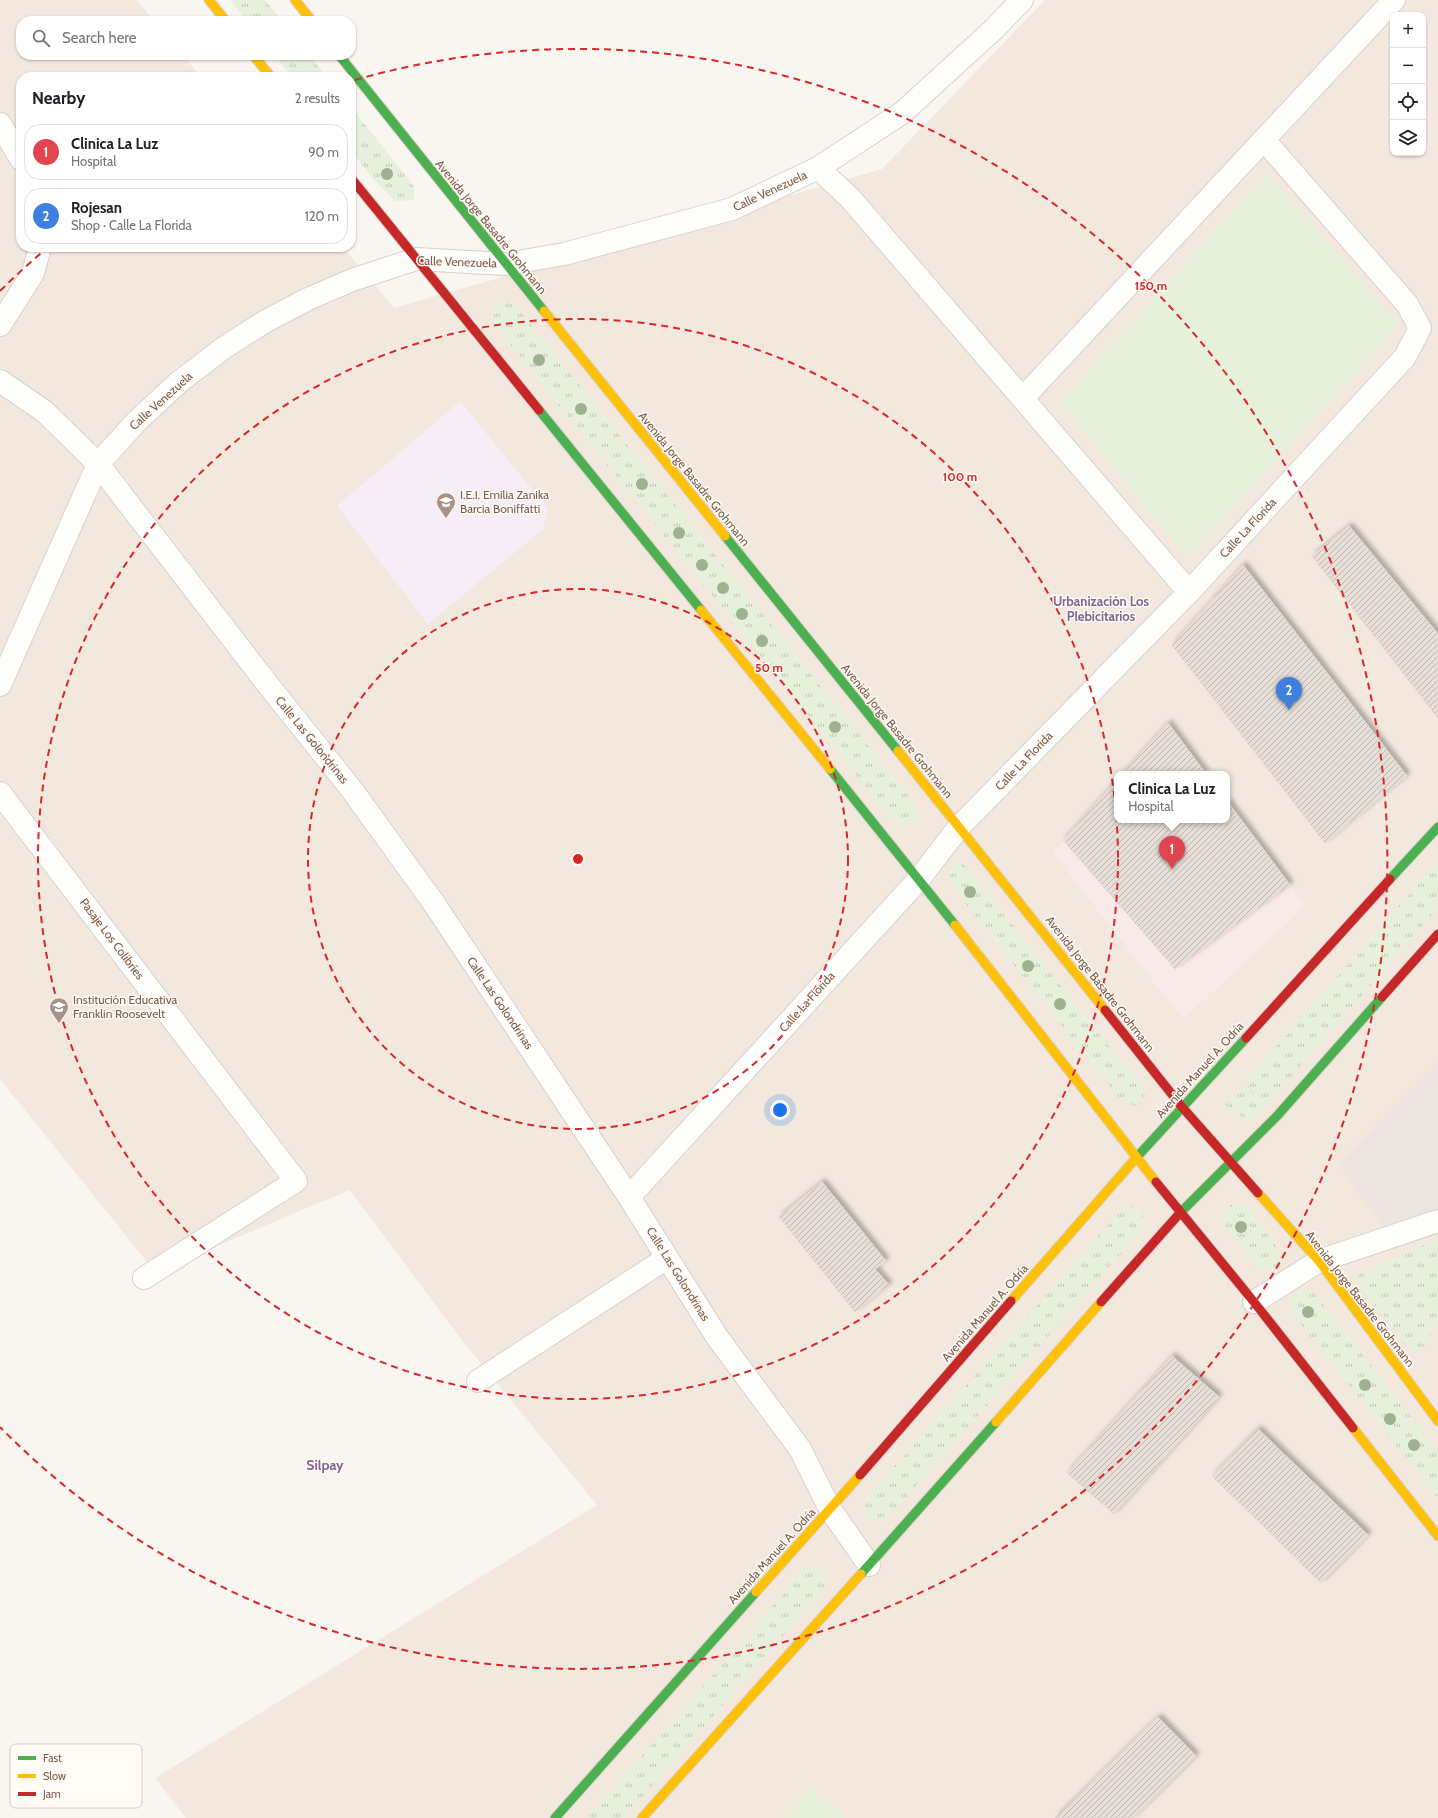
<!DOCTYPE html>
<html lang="en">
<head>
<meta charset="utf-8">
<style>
	body { margin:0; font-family:Cabin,sans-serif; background:#f6f6f6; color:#202124 }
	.controls { position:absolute; right:12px; top:12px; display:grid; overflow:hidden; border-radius:8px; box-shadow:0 1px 3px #0004 }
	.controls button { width:36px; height:36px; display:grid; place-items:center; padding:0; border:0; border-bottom:1px solid #e0e0e0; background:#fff; color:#202124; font:20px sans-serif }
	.you { position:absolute; left:780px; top:1110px; width:14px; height:14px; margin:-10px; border:3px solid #fff; border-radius:50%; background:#1a73e8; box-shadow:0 0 0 6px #1a73e833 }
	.badge { display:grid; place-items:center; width:26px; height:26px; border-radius:50%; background:#ea580c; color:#fff; font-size:13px; font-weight:700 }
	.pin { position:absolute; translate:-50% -33px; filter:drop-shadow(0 1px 2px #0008) }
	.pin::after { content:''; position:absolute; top:21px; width:14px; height:12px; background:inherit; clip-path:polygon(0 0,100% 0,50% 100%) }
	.popup { position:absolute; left:1114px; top:771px; width:116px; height:52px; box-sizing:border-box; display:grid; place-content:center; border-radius:8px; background:#fff; filter:drop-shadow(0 1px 3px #0005); font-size:13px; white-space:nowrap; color:#757577 }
	.popup b { font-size:15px; color:#202124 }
	.popup::after { content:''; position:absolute; left:50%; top:100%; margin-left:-8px; border:8px solid transparent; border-top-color:#fff }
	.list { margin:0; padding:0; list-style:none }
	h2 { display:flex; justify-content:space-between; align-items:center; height:52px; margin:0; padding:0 16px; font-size:17px }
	h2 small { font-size:13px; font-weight:400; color:#757577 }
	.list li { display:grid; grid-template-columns:26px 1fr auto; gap:12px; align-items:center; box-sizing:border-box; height:56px; margin:0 8px 8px; padding:0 8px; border:1px solid #e0e0e0; border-radius:16px }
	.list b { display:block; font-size:15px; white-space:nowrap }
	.list p { margin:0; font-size:13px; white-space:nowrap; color:#757577 }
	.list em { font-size:13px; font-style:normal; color:#757577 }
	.icon { flex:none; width:22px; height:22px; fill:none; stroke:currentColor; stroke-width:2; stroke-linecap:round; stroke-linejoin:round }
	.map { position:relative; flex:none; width:1438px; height:1818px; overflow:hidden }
	.search { position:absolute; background:#fff; box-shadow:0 1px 3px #0004; left:16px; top:16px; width:340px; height:44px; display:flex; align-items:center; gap:10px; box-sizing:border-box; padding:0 14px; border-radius:16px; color:#757577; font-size:15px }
	.panel { position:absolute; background:#fff; box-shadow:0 1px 3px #0004; left:16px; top:72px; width:340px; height:180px; border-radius:16px }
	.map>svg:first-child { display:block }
	.residential { fill:#f2e8de; fill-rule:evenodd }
	.industrial { fill:#ede5e0 }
	.education { fill:#f6eef6 }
	.medical { fill:#fae9e9 }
	.grass { fill:url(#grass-tufts) }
	.park { fill:#e7f0db }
	.building { fill:url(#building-hatch); stroke:#e2d8d2; filter:url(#shadow) }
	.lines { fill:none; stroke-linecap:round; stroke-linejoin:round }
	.street-casing { stroke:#d7d1cb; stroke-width:24 }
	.fast-casing { stroke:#dad1cc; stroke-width:11 }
	.slow-casing { stroke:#dad1cc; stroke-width:11 }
	.jam-casing { stroke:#dad1cc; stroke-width:11 }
	.path { stroke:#dcd5d0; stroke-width:2.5; stroke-dasharray:1 3; stroke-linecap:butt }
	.street { stroke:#fefefd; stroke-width:22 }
	.fast { stroke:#4caf50; stroke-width:9 }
	.slow { stroke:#ffc107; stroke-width:9 }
	.jam { stroke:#c62828; stroke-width:9 }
	.tree { fill:#9eb190 }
	.ring { fill:none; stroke:#d62828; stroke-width:2; stroke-dasharray:7 5 }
	.labels { text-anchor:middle; stroke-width:3; stroke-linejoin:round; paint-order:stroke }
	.street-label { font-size:12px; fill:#7a5c4d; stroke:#fffaf3 }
	.poi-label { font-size:12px; fill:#7a5c4d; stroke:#fffaf3; text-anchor:start }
	.neighbourhood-label { font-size:13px; font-weight:bold; fill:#846695; stroke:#fffaf3 }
	.quarter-label { font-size:14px; font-weight:bold; fill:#846695; stroke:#fffaf3 }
	.key { fill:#fffaf3; stroke:#d7cbc1; stroke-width:1 }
	.key-label { font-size:11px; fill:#7a5c4d }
	.centre { fill:#d62828; stroke:#fffaf3; stroke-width:2 }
	.ring-label { font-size:12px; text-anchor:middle; font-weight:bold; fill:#d62828; stroke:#fffaf3; stroke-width:3; stroke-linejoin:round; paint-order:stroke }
</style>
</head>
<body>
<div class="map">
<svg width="1438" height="1818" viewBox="0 0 1438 1818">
	<defs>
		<pattern id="grass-tufts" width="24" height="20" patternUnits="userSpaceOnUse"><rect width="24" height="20" fill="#e7f0db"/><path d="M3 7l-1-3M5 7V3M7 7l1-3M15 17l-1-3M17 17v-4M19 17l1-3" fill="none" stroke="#c0c6b4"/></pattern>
		<pattern id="building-hatch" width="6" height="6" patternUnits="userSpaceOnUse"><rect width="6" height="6" fill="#e6ded7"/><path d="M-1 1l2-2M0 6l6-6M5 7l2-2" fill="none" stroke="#bfb7b1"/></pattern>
		<filter id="shadow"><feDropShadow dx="3.5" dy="-3.5" stdDeviation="2" flood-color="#0004"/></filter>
	</defs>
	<rect width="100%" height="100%" fill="#f9f5f0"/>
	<!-- residential -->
	<path class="residential" d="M0 0H137L154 21H21V55H183L201 77H21V247H343L394 308 882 169 1045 0H1438V1818H186L155 1778 597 1505 460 1338 350 1190 155 1272 0 1079ZM1393 15H1423V153H1393ZM1117 774H1227V820H1117Z"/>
	<!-- industrial -->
	<path class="industrial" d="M1438 1062V1208L1388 1233 1338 1165Z"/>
	<!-- education -->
	<path class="education" d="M460 401 548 509 543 529 428 624 337 506Z"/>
	<!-- medical -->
	<path class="medical" d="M1117 780V820H1227V801L1306 906 1183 1019 1053 853Z"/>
	<!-- grass -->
	<path class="grass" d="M230 0H265L282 21H247Z
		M274 55H309L327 77H292Z
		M351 107 414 186V200L395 201 374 180 351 151Z
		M512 301 913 801 916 819 906 829 894 822 497 328 490 313 497 302Z
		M955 861 966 866 1141 1086 1145 1096 1135 1106 1122 1101 1118 1097 949 883V869Z
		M1438 861V908L1251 1123 1225 1105Z
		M1232 1204H1244L1274 1242 1279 1254 1277 1266 1263 1269 1251 1262 1221 1223 1224 1212Z
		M1133 1206 1144 1217 1145 1227 890 1515 881 1522 869 1519 862 1507 869 1495 1123 1208Z
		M1438 1239V1323L1421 1350 1414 1352 1355 1282V1276Z
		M1302 1288 1315 1294 1438 1452V1499L1291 1312 1290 1299Z
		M814 1566 823 1570 825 1588 624 1818H587L741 1643 804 1568Z"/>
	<!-- park -->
	<path class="park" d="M1267 172 1400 325 1187 558 1060 403Z
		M811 1787 846 1818H783Z"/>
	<!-- building -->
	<path class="building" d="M1349 526 1438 634V718L1312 556Z
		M1243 565 1407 776 1325 843 1172 645Z
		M1168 723 1206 774H1122Z
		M1117 780V820H1227V801L1290 885 1175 969 1063 840Z
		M822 1182 886 1261 875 1269 889 1285 855 1312 779 1217Z
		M1172 1356 1219 1397 1114 1514 1067 1473Z
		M1258 1429 1368 1535 1321 1583 1212 1476Z
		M1158 1717 1196 1756 1133 1818H1055Z"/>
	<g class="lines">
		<!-- street casing -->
		<g class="street-casing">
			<path id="street" d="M0 124 21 159
				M818 168 850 198 1189 592
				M0 325 33 273 40 247
				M0 381 44 411 98 464 265 681 352 790 433 902 629 1197 717 1337 800 1449 830 1509 869 1565
				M1023 398 1394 0
				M0 685 98 464 137 421 179 382 225 347 266 321 308 299 352 280 416 259 506 264 564 254 732 209 818 168 902 113 994 29 1022 0
				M0 793 296 1181 144 1278
				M629 1197 919 879 959 827 1189 592 1405 357 1420 328 1407 304 1264 140
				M1254 1302 1319 1261 1438 1221
				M478 1381 667 1258"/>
		</g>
		<!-- fast casing -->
		<g class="fast-casing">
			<path id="fast" d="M339 55 544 311
				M539 410 701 610
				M725 536 898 751
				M830 769 955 925
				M1390 879 1438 827
				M1136 1158 1246 1038
				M1180 1213 1277 1116 1382 997
				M861 1574 996 1422
				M555 1818 756 1592"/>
		</g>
		<!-- slow casing -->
		<g class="slow-casing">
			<path id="slow" d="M209 0 226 21
				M295 0 312 21
				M253 55 271 77
				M544 311 725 536
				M701 610 830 769
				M898 751 1105 1010
				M955 925 1156 1182
				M1258 1193 1319 1261 1438 1421
				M1011 1301 1136 1158
				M996 1422 1101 1302
				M1353 1428 1438 1536
				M756 1592 860 1475
				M642 1818 861 1574"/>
		</g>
		<!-- jam casing -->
		<g class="jam-casing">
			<path id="jam" d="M351 178 539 410
				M1382 997 1438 934
				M1105 1010 1182 1107 1258 1193
				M1246 1038 1390 879
				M1156 1182 1254 1302 1353 1428
				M1101 1302 1180 1213
				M860 1475 1011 1301"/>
		</g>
		<!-- path -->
		<path class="path" d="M1245 1084 1256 1095
			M1241 1239 1251 1230"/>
		<!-- street -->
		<use href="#street" class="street"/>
		<!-- fast -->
		<use href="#fast" class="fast"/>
		<!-- slow -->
		<use href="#slow" class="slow"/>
		<!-- jam -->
		<use href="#jam" class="jam"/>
	</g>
	<!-- trees -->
	<g class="tree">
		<circle cx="387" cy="174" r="6"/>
		<circle cx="539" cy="360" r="6"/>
		<circle cx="581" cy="409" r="6"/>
		<circle cx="642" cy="484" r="6"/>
		<circle cx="679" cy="533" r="6"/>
		<circle cx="702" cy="565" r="6"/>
		<circle cx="723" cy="588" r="6"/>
		<circle cx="742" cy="614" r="6"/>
		<circle cx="762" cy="641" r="6"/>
		<circle cx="835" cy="727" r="6"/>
		<circle cx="970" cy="892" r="6"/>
		<circle cx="1028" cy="966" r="6"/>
		<circle cx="1060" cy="1004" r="6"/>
		<circle cx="1241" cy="1227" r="6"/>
		<circle cx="1308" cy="1312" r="6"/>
		<circle cx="1365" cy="1385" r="6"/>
		<circle cx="1390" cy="1419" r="6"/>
		<circle cx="1414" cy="1445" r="6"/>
	</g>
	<!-- distance rings -->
	<g class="ring">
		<circle cx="578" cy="859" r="270"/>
		<circle cx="578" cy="859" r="540"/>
		<path d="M0 291A810 810 0 0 1 47 248M355 80A810 810 0 1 1 0 1427"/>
	</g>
	<!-- icons -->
	<defs>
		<g id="school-pin" transform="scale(1)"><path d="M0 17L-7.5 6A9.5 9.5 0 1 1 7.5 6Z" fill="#a69286" stroke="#fffaf3"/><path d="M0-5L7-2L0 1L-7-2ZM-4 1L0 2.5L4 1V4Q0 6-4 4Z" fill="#fff"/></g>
	</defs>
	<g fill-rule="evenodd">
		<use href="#school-pin" x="446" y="502"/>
		<use href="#school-pin" x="59" y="1007"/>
	</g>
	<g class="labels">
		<!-- street labels -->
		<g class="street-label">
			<text transform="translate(770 191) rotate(-25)" y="4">Calle Venezuela</text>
			<text transform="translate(491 227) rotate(51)" y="4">Avenida Jorge Basadre Grohmann</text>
			<text transform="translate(457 262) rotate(2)" y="4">Calle Venezuela</text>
			<text transform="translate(161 401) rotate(-42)" y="4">Calle Venezuela</text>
			<text transform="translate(694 479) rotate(51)" y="4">Avenida Jorge Basadre Grohmann</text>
			<text transform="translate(1248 528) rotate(-47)" y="4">Calle La Florida</text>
			<text transform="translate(897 731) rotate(51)" y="4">Avenida Jorge Basadre Grohmann</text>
			<text transform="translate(312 740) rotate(51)" y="4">Calle Las Golondrinas</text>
			<text transform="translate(1024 761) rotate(-46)" y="4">Calle La Florida</text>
			<text transform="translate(112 939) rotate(53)" y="4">Pasaje Los Colibríes</text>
			<text transform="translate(1100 984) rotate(52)" y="4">Avenida Jorge Basadre Grohmann</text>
			<text transform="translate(807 1002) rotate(-48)" y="4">Calle La Florida</text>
			<text transform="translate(500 1003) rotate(56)" y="4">Calle Las Golondrinas</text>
			<text transform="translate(1200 1070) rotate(-48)" y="4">Avenida Manuel A. Odría</text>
			<text transform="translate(678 1274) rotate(58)" y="4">Calle Las Golondrinas</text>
			<text transform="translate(1360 1299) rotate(52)" y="4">Avenida Jorge Basadre Grohmann</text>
			<text transform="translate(985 1313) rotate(-49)" y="4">Avenida Manuel A. Odría</text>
			<text transform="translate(772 1556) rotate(-48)" y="4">Avenida Manuel A. Odría</text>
		</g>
		<!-- poi labels -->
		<g class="poi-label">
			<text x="460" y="499">I.E.I. Emilia Zanika<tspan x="460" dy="14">Barcia Boniffatti</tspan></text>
			<text x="73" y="1004">Institución Educativa<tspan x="73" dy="14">Franklin Roosevelt</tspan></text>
		</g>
		<!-- neighbourhood labels -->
		<g class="neighbourhood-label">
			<text x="1101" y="606">Urbanización Los<tspan x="1101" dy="15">Plebicitarios</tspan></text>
		</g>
		<!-- quarter labels -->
		<g class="quarter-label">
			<text x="325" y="1470">Silpay</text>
		</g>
	</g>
	<!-- legend -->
	<rect x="10" y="1744" width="132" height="64" rx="6" class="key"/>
	<rect x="18" y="1756" width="18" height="4" fill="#4caf50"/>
	<rect x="18" y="1774" width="18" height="4" fill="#ffc107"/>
	<rect x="18" y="1792" width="18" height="4" fill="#c62828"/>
	<g class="key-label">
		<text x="43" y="1762">Fast</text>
		<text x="43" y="1780">Slow</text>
		<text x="43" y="1798">Jam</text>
	</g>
	<circle cx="578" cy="859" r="6" class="centre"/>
	<g class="ring-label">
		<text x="1151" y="290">150 m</text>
		<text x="960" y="481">100 m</text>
		<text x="769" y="672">50 m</text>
	</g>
</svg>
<div class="controls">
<button>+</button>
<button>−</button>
<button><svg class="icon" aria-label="locate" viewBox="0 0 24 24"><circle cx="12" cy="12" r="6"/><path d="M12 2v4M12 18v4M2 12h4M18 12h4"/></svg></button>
<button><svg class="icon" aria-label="layers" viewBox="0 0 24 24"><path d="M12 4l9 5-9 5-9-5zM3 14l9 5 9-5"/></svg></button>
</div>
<div class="you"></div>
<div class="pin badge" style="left:1172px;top:869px;background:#e0444e">1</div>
<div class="popup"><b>Clinica La Luz</b>Hospital</div>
<div class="pin badge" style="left:1289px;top:710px;background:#3f7fe0">2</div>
<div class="search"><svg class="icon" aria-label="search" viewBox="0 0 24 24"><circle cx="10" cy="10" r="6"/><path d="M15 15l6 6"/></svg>Search here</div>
<section class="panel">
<h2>Nearby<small>2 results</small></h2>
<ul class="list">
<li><span class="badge" style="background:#e0444e">1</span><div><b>Clinica La Luz</b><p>Hospital</p></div><em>90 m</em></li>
<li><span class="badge" style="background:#3f7fe0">2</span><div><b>Rojesan</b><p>Shop · Calle La Florida</p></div><em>120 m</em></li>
</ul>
</section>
</div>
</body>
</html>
